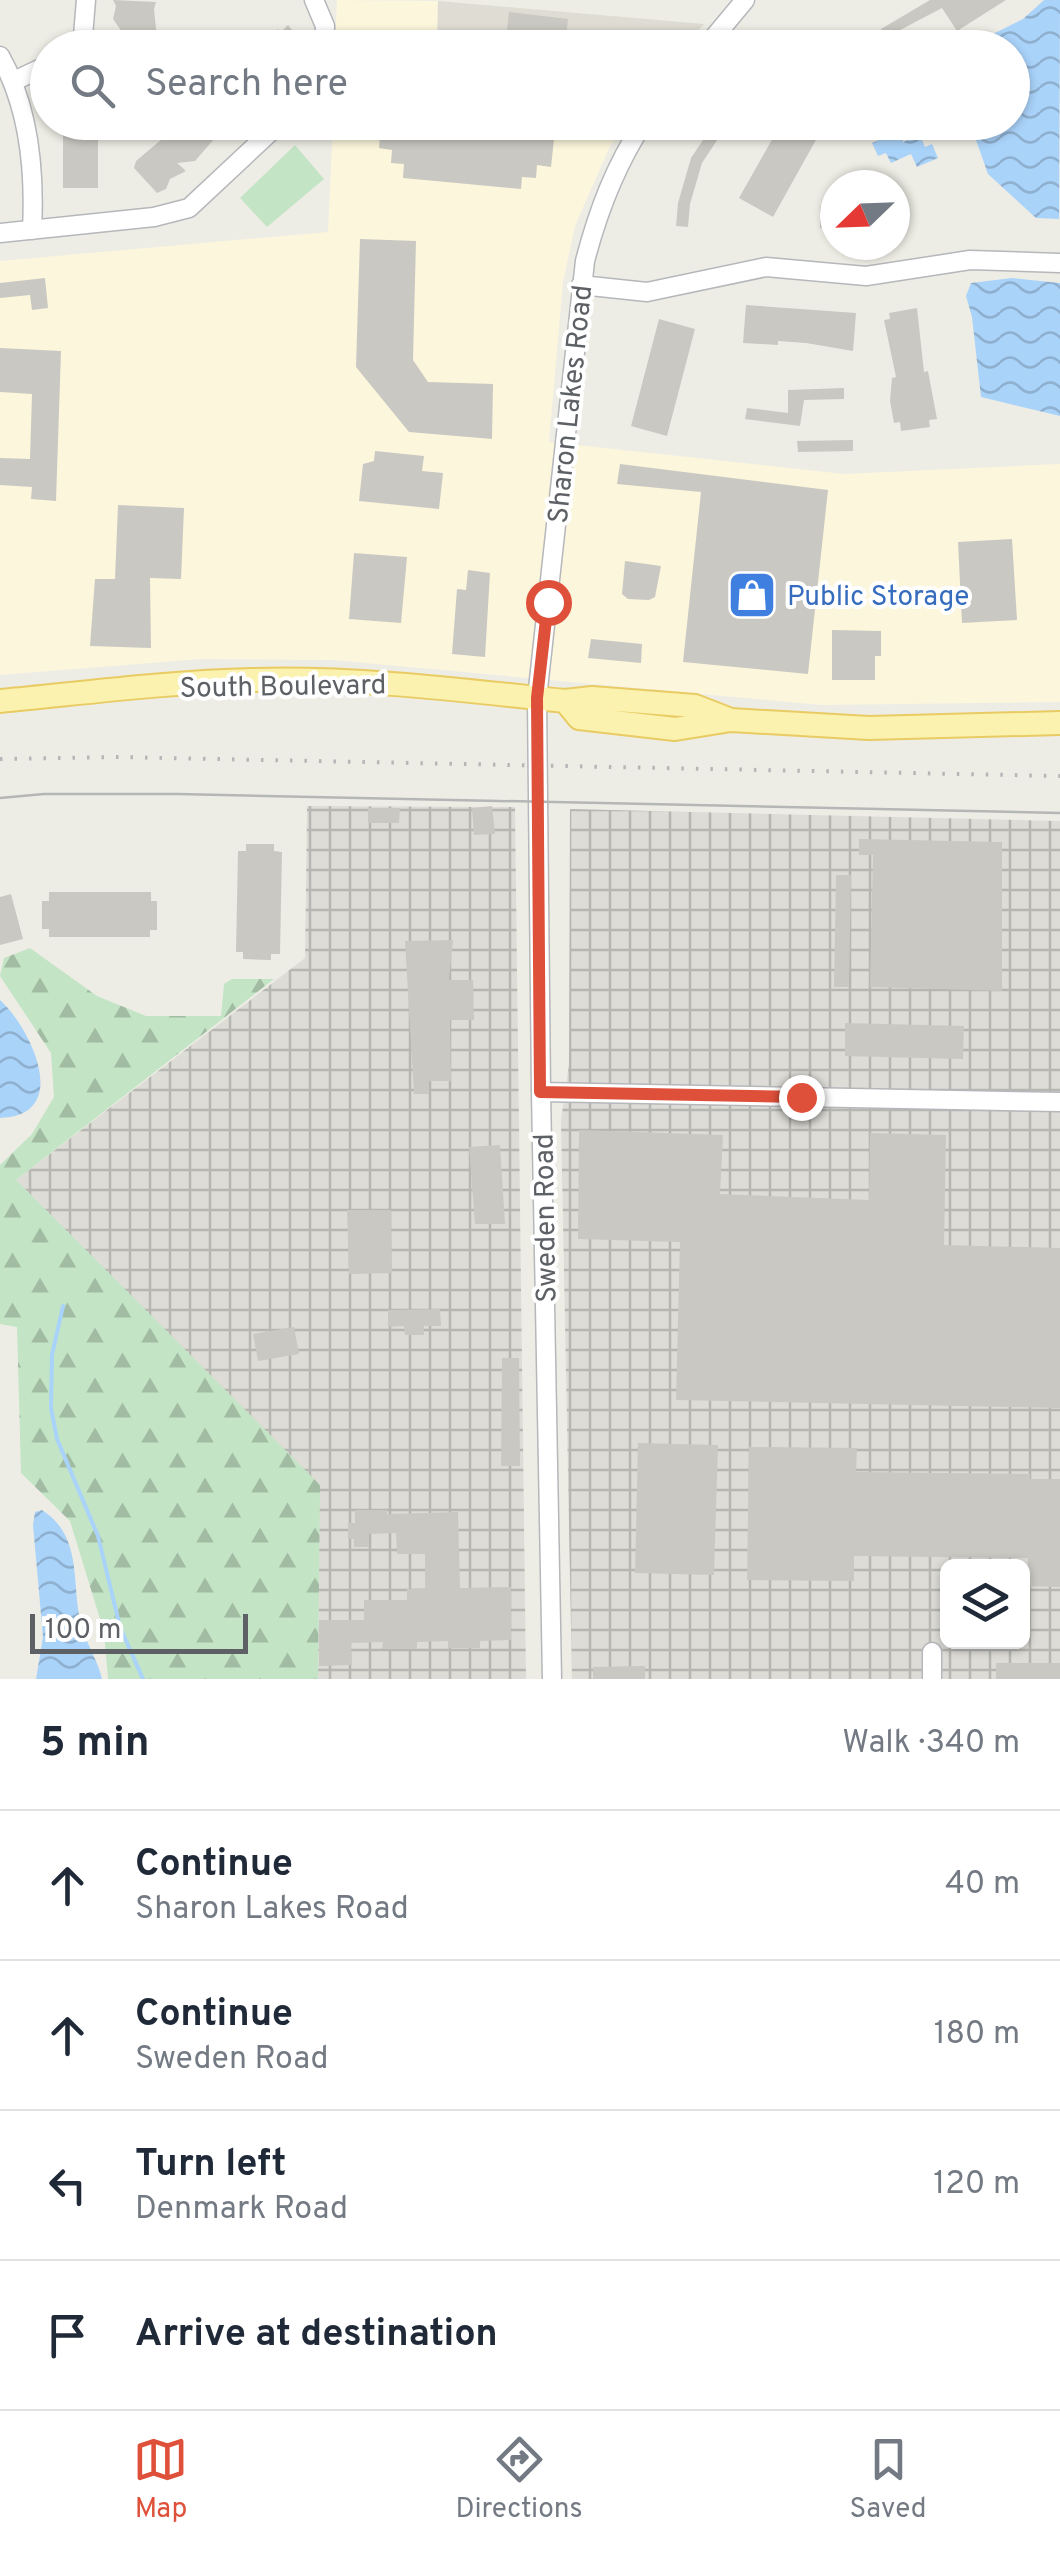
<!DOCTYPE html>
<html lang="en">
<head>
<meta charset="utf-8">
<style>
	body { margin:0; font-family:Overpass,sans-serif; background:#f2f2f3; color:#1f2937 }
	.controls { position:absolute; right:30px; bottom:30px; display:grid; overflow:hidden; border-radius:15px; box-shadow:0 2px 8px #0004 }
	.controls button { width:90px; height:90px; display:grid; place-items:center; padding:0; border:0; border-bottom:2px solid #e0e1e3; background:#fff; color:#1f2937; font:50px sans-serif }
	.compass { position:absolute; left:820px; top:170px; width:90px; height:90px; border-radius:50%; background:#fff; box-shadow:0 2px 8px #0004; rotate:247deg }
	.scale { position:absolute; left:30px; bottom:25px; width:218px; box-sizing:border-box; padding-left:10px; border:5px solid #5d6065; border-top:0; font-size:28px; line-height:35px; white-space:nowrap; color:#5d6065; -webkit-text-stroke:8px #fff; paint-order:stroke }
	.stop { position:absolute; width:30px; height:30px; margin:-22px; border:8px solid #df503a; border-radius:50%; background:#fff }
	.stop.end { background:#df503a; border-color:#fff; box-shadow:0 2px 10px #0008 }
	.list { margin:0; padding:0; list-style:none }
	h2 { display:flex; justify-content:space-between; align-items:center; height:130px; margin:0; padding:0 40px; font-size:42px }
	h2 small { font-size:32px; font-weight:400; color:#747a83 }
	.list li { display:grid; grid-template-columns:65px 1fr auto; gap:30px; align-items:center; box-sizing:border-box; height:150px; padding:0 40px; border-top:2px solid #e0e1e3 }
	.list b { display:block; font-size:38px; white-space:nowrap }
	.list p { margin:0; font-size:32px; white-space:nowrap; color:#747a83 }
	.list em { font-size:32px; font-style:normal; color:#747a83 }
	.icon { flex:none; width:55px; height:55px; fill:none; stroke:currentColor; stroke-width:2; stroke-linecap:round; stroke-linejoin:round }
	.map { position:relative; flex:none; width:1060px; height:1679px; overflow:hidden }
	.search { position:absolute; background:#fff; box-shadow:0 2px 8px #0004; left:30px; right:30px; top:30px; height:110px; display:flex; align-items:center; gap:25px; box-sizing:border-box; padding:0 35px; border-radius:55px; color:#747a83; font-size:38px }
	.sheet { height:730px; background:#fff }
	nav { display:flex; justify-content:space-around; align-items:center; box-sizing:border-box; height:140px; border-top:2px solid #e0e1e3; background:#fff; font-size:28px; color:#747a83 }
	nav a { display:grid; justify-items:center; gap:5px }
	nav .on { color:#df503a }
	.map>svg:first-child { display:block }
	.commercial { fill:#fcf6dd }
	.industrial { fill:url(#industrial-grid); fill-rule:evenodd }
	.education { fill:#dedcd3 }
	.green { fill:#c3e4c5 }
	.forest { fill:url(#forest-firs) }
	.water { fill:url(#water-waves) }
	.lines { fill:none; stroke-linecap:round; stroke-linejoin:round }
	.stream { stroke:#aad3fa; stroke-width:4 }
	.building { fill:#cac8c2 }
	.minor-casing { stroke:#b5b7bb; stroke-width:21 }
	.major-casing { stroke:#e9cb63; stroke-width:26 }
	.minor { stroke:#fff; stroke-width:18 }
	.major { stroke:#faf2ae; stroke-width:22 }
	.tram { stroke:#b5b6b6; stroke-width:2.5 }
	.rail { stroke:#b5b6b6; stroke-width:4; stroke-dasharray:2.5 12; stroke-linecap:butt }
	.route { stroke:#df503a; stroke-width:12 }
	.labels { text-anchor:middle; stroke-width:8; stroke-linejoin:round; paint-order:stroke }
	.street-label { font-size:28px; fill:#5d6065; stroke:#fff }
	.shop-label { font-size:28px; fill:#366cbe; stroke:#fff; text-anchor:start }
</style>
</head>
<body>
<div class="map">
<svg width="1060" height="1679" viewBox="0 0 1060 1679">
	<defs>
		<pattern id="industrial-grid" width="8" height="8" patternUnits="userSpaceOnUse" patternTransform="scale(2.5)"><rect width="8" height="8" fill="#dddcd7"/><path d="M0 4h8M4 0v8" fill="none" stroke="#b6b6b2"/></pattern>
		<pattern id="forest-firs" width="22" height="20" patternUnits="userSpaceOnUse" patternTransform="scale(2.5)"><rect width="22" height="20" fill="#c3e4c5"/><path d="M5 1l3.5 6h-7zM16 11l3.5 6h-7z" fill="#a2bca4"/></pattern>
		<pattern id="water-waves" width="16" height="10" patternUnits="userSpaceOnUse" patternTransform="scale(2.5)"><rect width="16" height="10" fill="#aad3fa"/><path d="M0 5q4-4 8 0t8 0" fill="none" stroke="#8eafce"/></pattern>
	</defs>
	<rect width="100%" height="100%" fill="#eeede5"/>
	<!-- commercial -->
	<path class="commercial" d="M337 0 438 1 437 47 335 48Z
		M333 123H627L610 146 575 226 563 282 549 442 844 474 1060 464V702L822 705 332 660 200 659 0 675V261L328 232Z"/>
	<!-- industrial -->
	<path class="industrial" d="M307 806 515 807 526 1679H318L319 1485 16 1180 305 958Z
		M570 809 1060 821V1679H572L561 1120 569 1064ZM948 1566H1022V1642H948Z"/>
	<!-- education -->
	<path class="education" d="M438 1 704 24 685 47 437 48Z"/>
	<!-- green -->
	<path class="green" d="M295 145 324 179 267 227 240 198Z"/>
	<!-- forest -->
	<path class="forest" d="M30 948 97 996 146 1016H221L224 984 232 979H274L16 1180 320 1485 318 1679H108L104 1632 70 1521 21 1473 17 1327 0 1324V1165L32 1134 54 1097 51 1053 0 976 4 958Z"/>
	<!-- water -->
	<path class="water" d="M1044 0H1060L1059 219 1036 218 988 174 970 123 1012 122V48L975 47 977 42 1023 19Z
		M899 132 903 142 920 135 925 147 932 144 938 158 917 167 911 154 891 163 886 153 878 156 872 143Z
		M1012 278 1060 283V416L981 397 972 317 966 296 971 283Z
		M0 1000C31 1028 73 1116 0 1118Z
		M42 1510C85 1537 70 1588 82 1627 87 1645 98 1661 102 1679H36L43 1637 33 1525 35 1512Z"/>
	<g class="lines">
		<!-- stream -->
		<path class="stream" d="M63 1306 52 1355 51 1408 57 1439 98 1536 120 1627 143 1679"/>
	</g>
	<!-- building -->
	<path class="building" d="M113 0 156 2 154 9 158 48 118 46 120 29 113 19 116 6Z
		M930 0H1006L957 31 942 8 885 38 881 29Z
		M509 12 568 19 565 48H505Z
		M288 25 307 48H256L278 29 281 32Z
		M918 30 927 48H885Z
		M63 122H98V188H63Z
		M176 122H201L215 138 195 161 177 163 186 171 170 179 166 189 157 193 134 168 136 161 169 133Z
		M369 122H435V127L554 139 551 167 537 165 536 178 522 177 521 189 403 178 404 164 391 163 392 150 379 148 380 135 367 134Z
		M715 122H729L702 163 690 204 688 227 676 226 678 203 691 158Z
		M782 122H811L822 129 773 217 739 198Z
		M820 206H835V229L820 228Z
		M360 239 416 241 413 360 428 382 493 384 492 439 409 432 356 367Z
		M45 278 48 308 32 310 30 295 0 298V283Z
		M746 305 856 313 853 351 806 343 778 341V345L743 343Z
		M917 308 924 372 928 371 937 419 929 420 930 427 901 431 900 422 894 423 890 401 892 378 896 377 884 320 890 319 889 313Z
		M659 319 695 329 667 436 631 426Z
		M0 348 61 351 56 501 31 499 32 487 0 485V458L30 459 32 394 0 392Z
		M844 388V399L804 400 800 426 745 419 747 408 788 413V390Z
		M853 440V451L798 452 797 441Z
		M375 451 424 456 422 471 443 473 439 509 359 501 363 464 374 461Z
		M620 464 828 490 808 674 683 662 701 492 617 484Z
		M118 505 184 508 181 579 150 578 151 648 90 646 95 579H115Z
		M1012 539 1017 620 962 623 958 542Z
		M354 553 407 557 401 623 349 619Z
		M625 561 661 566 655 597 649 600 628 599 622 594Z
		M468 570 490 573 485 657 452 654 457 589 466 590Z
		M832 630 881 631V656H875V680H832Z
		M591 639 642 644 641 663 588 658Z
		M492 806 495 834 474 835 472 808Z
		M368 808H400L399 823H368Z
		M859 839 1002 842V991L870 987 873 855H859Z
		M246 844H274V851L282 852 280 954H271V960L243 959V952H236L238 851H246Z
		M836 875H851L849 987H834Z
		M49 892H151V901H157V930H150V937H49V929H42V901H49Z
		M11 894 23 939 0 945V897Z
		M453 940 449 980H473L474 1020H450L451 1081H429V1094H414L405 941Z
		M845 1023 964 1026 963 1059 845 1056Z
		M579 1130 723 1135 720 1194 869 1200 870 1133 946 1135 944 1245 1060 1248V1408L676 1400 680 1242 578 1239Z
		M500 1145 505 1224H475L469 1147Z
		M347 1210H391L392 1273 349 1274Z
		M440 1309 441 1326H424V1335H405L404 1326 388 1327V1310Z
		M294 1327 299 1354 258 1361 253 1334Z
		M502 1358H519L520 1466H501Z
		M638 1443 718 1445 714 1575 635 1573Z
		M749 1447 857 1448 856 1472 1030 1474V1479H1060V1587L1027 1586 1028 1558 854 1556V1581L747 1580Z
		M355 1510H387V1514L458 1512 460 1588 511 1587V1640L480 1641V1648H448V1641L417 1642V1649H382L383 1642 351 1643 352 1665 319 1666V1620H364V1600H407V1589L425 1588V1554H397L396 1533 369 1534V1547H354V1539H348V1523H355Z
		M996 1663H1060V1679H996Z
		M645 1666V1679H593V1667Z"/>
	<g class="lines">
		<!-- minor casing -->
		<g class="minor-casing">
			<path id="minor" d="M314 0 325 26 324 48
				M82 48 86 0
				M705 48 745 0
				M0 56C29 107 35 172 32 230
				M14 81 48 65
				M0 233 154 217 189 208 281 122
				M581 285 647 292 766 267 866 276 970 260 1060 263
				M541 1092 1060 1102
				M552 1679 541 1092 537 698 585 261C598 211 615 166 644 122
				M932 1679V1652"/>
		</g>
		<!-- major casing -->
		<g class="major-casing">
			<path id="major" d="M0 701C84 693 168 682 252 680 357 677 461 690 565 701L592 698 695 706 731 720
				M565 701 579 718 675 729 731 720 869 728 1060 723"/>
		</g>
		<!-- minor -->
		<use href="#minor" class="minor"/>
		<!-- major -->
		<use href="#major" class="major"/>
		<!-- tram -->
		<path class="tram" d="M0 798 44 794H178L1060 813"/>
		<!-- rail -->
		<path class="rail" d="M0 759 116 757 1060 776"/>
	</g>
	<g class="lines">
		<!-- route -->
		<path class="route" d="M548 602 537 698 540 1092 801 1097"/>
	</g>
	<!-- icons -->
	<defs>
		<g id="shop-square" transform="scale(2.5)"><rect x="-9" y="-9" width="18" height="18" rx="4" fill="#3f7fe0" stroke="#fff"/><path d="M-5-2.5h2.3a2.7 3.5 0 0 1 5.4 0H5L5.5 6h-11ZM-1.5-2.5h3a1.5 2.3 0 0 0-3 0Z" fill="#fff"/></g>
	</defs>
	<g fill-rule="evenodd">
		<use href="#shop-square" x="752" y="595"/>
	</g>
	<g class="labels">
		<!-- street labels -->
		<g class="street-label">
			<text transform="translate(569 404) rotate(-84)" y="10">Sharon Lakes Road</text>
			<text transform="translate(283 685) rotate(-1)" y="10">South Boulevard</text>
			<text transform="translate(544 1218) rotate(-91)" y="10">Sweden Road</text>
		</g>
		<!-- shop labels -->
		<g class="shop-label">
			<text x="787" y="605">Public Storage</text>
		</g>
	</g>
</svg>
<div class="controls">
<button><svg class="icon" aria-label="layers" viewBox="0 0 24 24"><path d="M12 4l9 5-9 5-9-5zM3 14l9 5 9-5"/></svg></button>
</div>
<svg class="compass" viewBox="-18 -18 36 36"><path d="M0-13l5 13h-10z" fill="#e53935"/><path d="M0 13l5-13h-10z" fill="#747a83"/></svg>
<div class="scale">100 m</div>
<div class="stop" style="left:548px;top:602px"></div>
<div class="stop end" style="left:801px;top:1097px"></div>
<div class="search"><svg class="icon" aria-label="search" viewBox="0 0 24 24"><circle cx="10" cy="10" r="6"/><path d="M15 15l6 6"/></svg>Search here</div>
</div>
<section class="sheet">
<h2>5 min<small>Walk · 340 m</small></h2>
<ul class="list">
<li><svg class="icon" aria-label="ahead" viewBox="0 0 24 24"><path d="M12 20V5M6 11l6-6 6 6"/></svg><div><b>Continue</b><p>Sharon Lakes Road</p></div><em>40 m</em></li>
<li><svg class="icon" aria-label="ahead" viewBox="0 0 24 24"><path d="M12 20V5M6 11l6-6 6 6"/></svg><div><b>Continue</b><p>Sweden Road</p></div><em>180 m</em></li>
<li><svg class="icon" aria-label="left" viewBox="0 0 24 24"><path d="M17 20v-9H6M10 6l-5 5 5 5"/></svg><div><b>Turn left</b><p>Denmark Road</p></div><em>120 m</em></li>
<li><svg class="icon" aria-label="arrive" viewBox="0 0 24 24"><path d="M6 21V4h12l-3 4 3 4H6"/></svg><div><b>Arrive at destination</b></div></li>
</ul>
</section>
<nav>
<a class="on"><svg class="icon" aria-label="map" viewBox="0 0 24 24"><path d="M3 6l6-2 6 2 6-2v14l-6 2-6-2-6 2zM9 4v14M15 6v14"/></svg>Map</a>
<a><svg class="icon" aria-label="directions" viewBox="0 0 24 24"><path d="M12 3l9 9-9 9-9-9zM9 14v-3h6M13 9l2 2-2 2"/></svg>Directions</a>
<a><svg class="icon" aria-label="saved" viewBox="0 0 24 24"><path d="M7 4h10v16l-5-4-5 4z"/></svg>Saved</a>
</nav>
</body>
</html>
